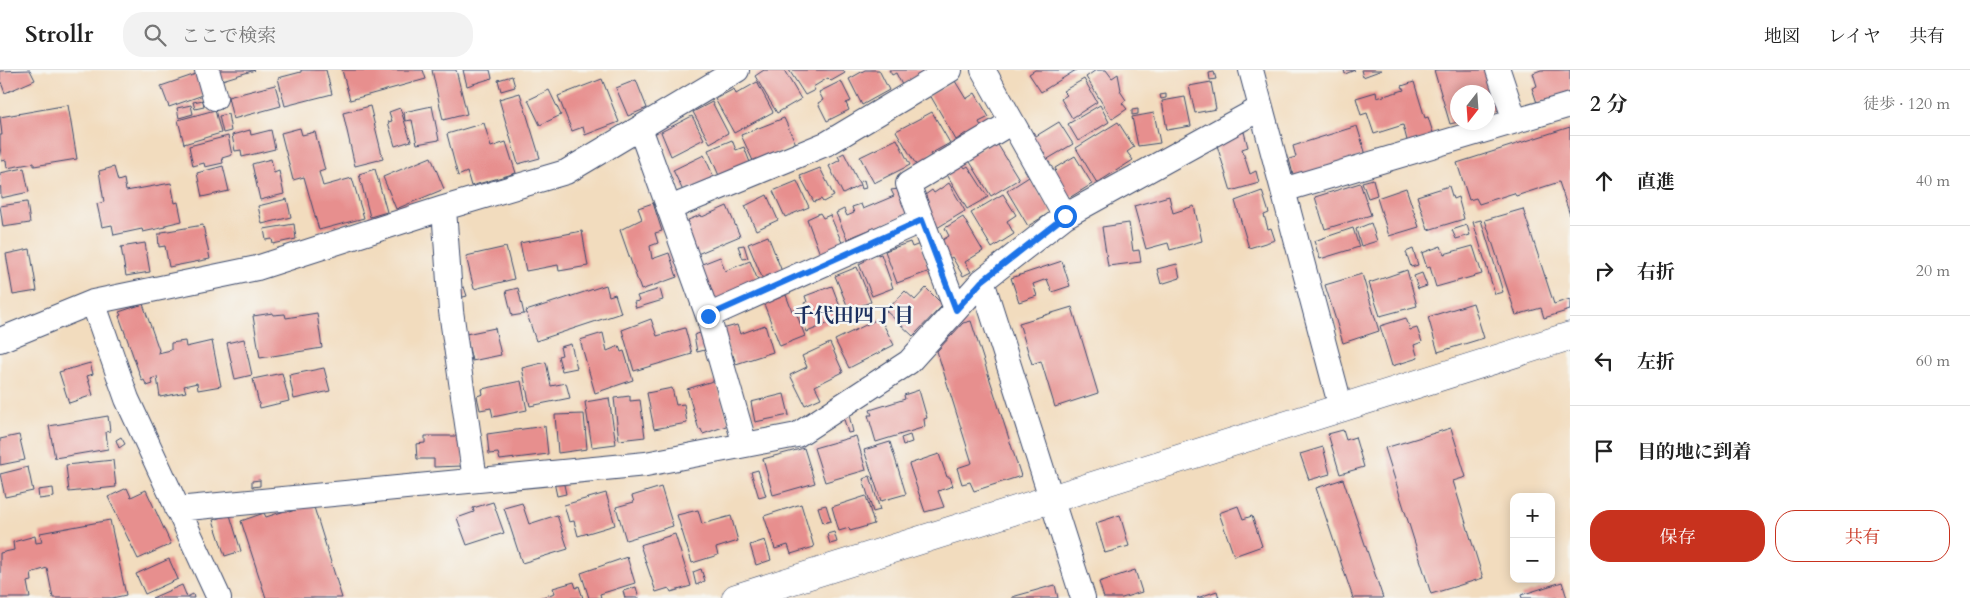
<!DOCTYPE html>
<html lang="ja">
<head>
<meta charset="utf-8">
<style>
	body { margin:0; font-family:Cardo,"Noto Serif JP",serif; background:#f2f2f2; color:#222 }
	.controls { position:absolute; right:15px; bottom:15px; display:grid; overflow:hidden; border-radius:10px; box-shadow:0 2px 12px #0003 }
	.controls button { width:45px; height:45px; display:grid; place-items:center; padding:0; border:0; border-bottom:1px solid #e0e0e0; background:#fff; color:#222; font:25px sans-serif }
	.compass { position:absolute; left:1450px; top:15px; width:45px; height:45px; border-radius:50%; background:#fff; box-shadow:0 2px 12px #0003; rotate:197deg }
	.stop { position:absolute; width:15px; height:15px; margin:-11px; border:4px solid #1a73e8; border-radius:50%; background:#fff }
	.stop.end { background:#1a73e8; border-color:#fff; box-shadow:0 1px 5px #0008 }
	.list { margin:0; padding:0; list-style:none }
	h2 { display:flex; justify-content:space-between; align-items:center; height:65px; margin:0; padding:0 20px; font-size:21px }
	h2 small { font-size:16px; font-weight:400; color:#767676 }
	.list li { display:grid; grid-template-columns:32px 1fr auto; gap:15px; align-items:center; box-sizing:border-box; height:90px; padding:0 20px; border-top:1px solid #e0e0e0 }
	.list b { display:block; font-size:19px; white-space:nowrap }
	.list em { font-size:16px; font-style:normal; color:#767676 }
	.actions { display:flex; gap:10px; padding:15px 20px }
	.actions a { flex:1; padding:11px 0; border:1px solid #c8321e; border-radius:20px; text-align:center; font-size:18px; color:#c8321e }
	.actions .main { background:#c8321e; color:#fff }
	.icon { flex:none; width:28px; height:28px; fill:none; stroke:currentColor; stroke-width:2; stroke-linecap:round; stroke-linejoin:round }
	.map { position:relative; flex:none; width:1570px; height:528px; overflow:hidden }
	header { display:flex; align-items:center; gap:30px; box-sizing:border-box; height:70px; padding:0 25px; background:#fff; border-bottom:1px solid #e0e0e0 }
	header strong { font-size:24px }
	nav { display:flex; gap:28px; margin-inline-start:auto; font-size:18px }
	.search { width:350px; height:45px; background:#f2f2f2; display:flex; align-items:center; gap:12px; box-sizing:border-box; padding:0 18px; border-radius:20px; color:#767676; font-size:19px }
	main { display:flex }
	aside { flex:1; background:#fff }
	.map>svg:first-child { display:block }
	.building { fill:#e78f8e }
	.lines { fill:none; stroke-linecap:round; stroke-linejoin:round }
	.minor-casing { stroke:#3b496c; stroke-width:26 }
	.tertiary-casing { stroke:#3b496c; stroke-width:29 }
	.minor { stroke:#fff; stroke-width:24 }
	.tertiary { stroke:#fff; stroke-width:28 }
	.route { stroke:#1a73e8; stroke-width:6 }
	.labels { text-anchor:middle; stroke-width:5; stroke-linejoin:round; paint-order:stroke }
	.neighbourhood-label { font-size:20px; font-weight:bold; fill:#1b2f5e; stroke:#f6f6f2 }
</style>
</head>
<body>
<header>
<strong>Strollr</strong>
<div class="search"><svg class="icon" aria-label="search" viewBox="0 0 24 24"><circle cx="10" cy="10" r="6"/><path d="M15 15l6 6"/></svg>ここで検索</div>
<nav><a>地図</a><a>レイヤ</a><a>共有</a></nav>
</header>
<main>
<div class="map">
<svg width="1570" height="528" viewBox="0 0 1570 528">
	<rect width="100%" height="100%" fill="#f6f6f2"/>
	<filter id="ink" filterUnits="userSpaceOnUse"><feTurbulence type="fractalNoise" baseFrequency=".02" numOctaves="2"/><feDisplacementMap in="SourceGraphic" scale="10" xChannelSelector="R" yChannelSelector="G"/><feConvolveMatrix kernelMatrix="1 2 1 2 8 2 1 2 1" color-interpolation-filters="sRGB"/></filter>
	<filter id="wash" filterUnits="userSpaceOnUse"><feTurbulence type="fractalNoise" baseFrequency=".0096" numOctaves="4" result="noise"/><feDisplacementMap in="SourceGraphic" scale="20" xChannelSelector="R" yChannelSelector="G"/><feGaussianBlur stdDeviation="1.12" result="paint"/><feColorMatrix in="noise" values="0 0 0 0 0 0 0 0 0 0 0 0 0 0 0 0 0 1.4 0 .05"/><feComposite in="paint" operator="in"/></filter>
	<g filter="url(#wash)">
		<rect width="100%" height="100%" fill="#f2dcbe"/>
		<g id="blocks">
			<!-- building -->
			<path class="building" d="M30 0 35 10 5 23 0 10V1Z
				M216 0H255L219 11Z
				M301 0H326L332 24 285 36 278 8 301 2Z
				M342 0H423L426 9 350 30Z
				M432 0H456L467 44 443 50Z
				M463 0H490L492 8 467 16Z
				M764 0H784L801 29 777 43 755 6Z
				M789 0H843L845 3 831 11 828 8 813 17 815 20 805 25Z
				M865 0H879L889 20 862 35 849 9Z
				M889 0H926L902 15 896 3 892 5Z
				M1035 0H1076L1041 22 1029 4Z
				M1096 0H1106L1112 8 1118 4 1121 20 1120 21 1126 30 1122 33 1127 39 1112 49 1086 7Z
				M1344 0H1355L1345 4Z
				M1361 0H1382L1363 7Z
				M1434 0H1487L1499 40 1488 43V22H1458V52L1450 54Z
				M1541 0H1570V22L1537 33 1532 18 1537 16 1533 3Z
				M1214 2 1216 9 1210 10 1209 3Z
				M196 4 203 25 169 37 161 16Z
				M512 6 515 17 501 21 498 10Z
				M602 9 619 52 585 65 583 57 572 61 558 26Z
				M1084 9 1097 32 1072 48 1061 29 1067 25 1063 21Z
				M636 10 647 38 628 46 616 18Z
				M841 11 851 31 846 33 849 40 827 51 818 33 823 30 819 22Z
				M955 11 966 29 975 23 989 47 979 52 984 62 970 70 966 63 956 70 930 25Z
				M757 12 773 42 734 63 715 29 734 19 736 24Z
				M1211 12 1216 39 1195 43 1189 16Z
				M1414 12 1425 48 1428 47 1434 66 1408 74 1403 55 1374 64 1367 43 1361 45 1356 28 1376 22 1377 28 1404 20 1402 16Z
				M275 15 281 36 233 49 228 27Z
				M549 20 561 45 540 55 528 30Z
				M520 23 540 88 518 94 499 29Z
				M1166 24V28L1161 29 1160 25Z
				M1185 27 1191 56 1167 60 1162 31Z
				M203 30 204 37 195 39 193 32Z
				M712 32 728 63 710 73 693 42Z
				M68 35 77 89 34 96V93L7 98 6 90 2 91 0 77V65H2L0 47Z
				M191 35 193 44 179 48 177 38Z
				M1100 35 1109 52 1078 71 1068 54Z
				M370 36 383 89 355 96 343 43Z
				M432 36 439 70 417 74 412 50 405 51 404 42Z
				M400 38 411 71 395 76 388 52 392 51 389 42Z
				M1138 39V44L1132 45V40Z
				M215 40 221 63 184 74 178 50Z
				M932 42 950 73 930 84 933 89 918 98 896 61Z
				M1154 43 1160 73 1138 76 1132 47Z
				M228 44 231 61 223 63 219 46Z
				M692 46 704 69 671 86 661 62Z
				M784 48 796 74 754 93 741 65Z
				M1059 52 1073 74 1041 93 1026 67 1033 62 1036 66Z
				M1118 52 1134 77 1127 82 1133 90 1097 113 1076 78Z
				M484 53 491 77 506 72 516 103 471 116 467 102 458 106 447 64Z
				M1357 56 1366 85 1294 108 1289 89 1296 87 1293 76Z
				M1570 57V145L1559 112 1516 126 1514 123 1479 134 1476 128 1469 130 1457 93Z
				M300 58 302 65 315 62 325 100 319 102 323 116 352 108 364 148 319 160 304 107 293 110 281 63Z
				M250 60 251 65 271 60 275 79 242 87 241 80 235 81 232 65Z
				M1244 62 1248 77 1242 79 1250 104 1256 101 1259 113 1231 121 1216 72Z
				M228 66 232 85 222 88 223 93 205 97 204 93 193 96 189 76Z
				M897 69 910 95 874 113 860 87Z
				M732 70 736 80 744 77 751 95 720 108 708 80Z
				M995 70 1019 109 991 126 967 87Z
				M844 83 860 115 843 124 829 96 840 90 838 86Z
				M704 85 716 112 683 121 673 100Z
				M1075 86 1092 114 1069 128 1053 103 1056 100 1055 98Z
				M431 87 444 119 396 139 383 107Z
				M271 89 274 103 279 101 284 124 260 130 252 94Z
				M960 91 965 98 968 96 988 127 967 139 945 101Z
				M223 96 229 121 202 127 197 103Z
				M114 97 118 111 124 109 126 121 171 113 175 133 178 132 182 151 165 155 166 157 143 162 142 159 114 165 112 155 102 157 97 134 104 132 99 101Z
				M24 98 29 122 1 128 0 103Z
				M820 98 834 126 823 132 821 129 814 132 800 106Z
				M375 99 387 142 370 147 359 104Z
				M1029 107 1051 142 1028 156 1007 121Z
				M1373 109 1377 125 1368 128 1362 112Z
				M864 110 866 118 862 119 860 112Z
				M797 111 809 137 785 147 773 121Z
				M949 113 965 141 932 161 921 128 932 120 934 123Z
				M1360 113 1371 145 1325 159 1315 127Z
				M1449 116 1453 129 1458 127 1464 149 1428 160 1417 126Z
				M1406 118 1419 157 1389 166 1377 128Z
				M899 119 910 143 847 169 836 143 844 139 847 146 854 143 852 137 861 134 863 139 894 126 891 120Z
				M1262 121 1269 143 1264 145 1268 159 1271 158 1275 170 1249 178 1235 131Z
				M1003 124 1016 145 1007 151 1014 164 992 178 971 143Z
				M767 125 778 150 756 160 745 136Z
				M1169 126 1173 143 1194 136 1202 171 1170 180 1168 173 1146 179 1134 136Z
				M287 129 291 147 262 154 258 136Z
				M27 132 30 153 3 157 0 136Z
				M653 133 662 161 655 163 658 173 650 176 652 189 669 183 677 207 641 220 620 160 642 149 638 138Z
				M727 136 740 166 695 185 681 156 689 153 688 150 701 145 702 147Z
				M1523 139 1554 234 1570 229V240L1544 248 1541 238 1516 245 1485 150Z
				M820 143 823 148 830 145 843 175 820 184 807 149Z
				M963 147 983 181 965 192 971 202 963 206 952 187 944 192 934 175 949 166 945 158Z
				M1481 150 1503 222 1495 224 1473 152Z
				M1129 153 1133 181 1139 180 1141 192 1108 196 1102 157Z
				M1371 153 1377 171 1361 176 1356 159Z
				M294 154 296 169 273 174 272 169 266 170 264 159Z
				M203 155 210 189 169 197 165 176 159 177 158 164H162V162Z
				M1467 155 1470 165 1456 169 1452 160Z
				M1353 158 1359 177 1320 189 1314 171Z
				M582 161 588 196 559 201 558 195 526 201 520 173Z
				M768 166 783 204 764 212 748 174Z
				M910 172 912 177 920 174 930 201 897 213 885 181Z
				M145 173 150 202 126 206 121 177Z
				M744 175 748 188 743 189 738 176Z
				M1441 176 1444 184 1473 176 1482 204 1436 217 1430 197 1427 198 1422 183Z
				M506 177 514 209 474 219 466 186Z
				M30 179 37 221 13 225 6 184Z
				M1413 179 1418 195 1411 197 1406 182Z
				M877 180 878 185 881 184 893 218 872 226 859 194 865 191 863 186Z
				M720 187 725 201 750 191 759 213 711 233 697 196Z
				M1062 191 1070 216 1052 222 1047 209 1033 214 1037 226 1019 232 1011 208Z
				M1177 194 1180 208 1161 214 1157 199Z
				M857 197 871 232 849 240 835 206Z
				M1407 200 1417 236 1380 246 1369 213Z
				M1422 203 1427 216 1418 219 1414 206Z
				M1362 204 1379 261 1343 273 1325 215Z
				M606 215 609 226 615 224 621 243 536 271 526 241Z
				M832 216 844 247 807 262 799 238 805 236 804 233 807 232 805 226Z
				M464 217 467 226 459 228 456 219Z
				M518 218 524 244 512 246 506 221Z
				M926 218 943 235 913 266 886 241 905 221 915 230Z
				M660 219 663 230 636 238 634 232 639 231 637 226Z
				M786 225 792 241 795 240 805 266 780 276 764 234Z
				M1473 233 1484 268 1438 282 1428 247Z
				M143 234 159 280 158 283 171 280V273L185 271 186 277 212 271 221 316 198 320 197 313 184 316 186 322 160 327 157 307 151 309 153 314 147 316 144 310 142 311 119 246 121 245 119 242Z
				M1072 237 1098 323 1055 337 1041 291 1032 294 1019 253Z
				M273 243V245L285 244 286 248 317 243 322 278 260 288 253 246Z
				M880 248 894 275 849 298 835 270Z
				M1406 248 1410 260 1417 258 1422 272 1414 275 1418 288 1392 296 1380 256Z
				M651 249 657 266 685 258 692 284 634 301 622 260Z
				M971 251 1021 406 974 421 970 412 962 414 957 398 972 393 937 281 963 253Z
				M737 255 740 264 765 255 773 282 736 294 733 285 730 286 722 259Z
				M495 258 501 285 472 291 466 264Z
				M603 263 607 281 619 276 621 282 624 281 633 310 595 323 580 270Z
				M700 263 705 280 697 282 694 265Z
				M244 269 252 305 235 309 227 273Z
				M830 273 843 302 815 316 821 328 805 335 790 305 807 297 802 286Z
				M571 274 577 298 562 301 558 286 562 285 560 277Z
				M546 292 551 316 566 313 570 328 530 336 522 298Z
				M90 293 93 304 87 306 93 325 69 333 59 302Z
				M324 298 330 321 294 329 289 305Z
				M282 303 289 331 260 338 253 309Z
				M716 310 729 355 703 364 701 359 699 360 687 319Z
				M521 311 527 340 493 347 491 338 480 340 477 326 483 324 482 319Z
				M672 318 676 335 684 334 687 353 654 359 647 323Z
				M919 320 927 348 924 349 925 357 876 372 868 345H872L870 340 905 329 904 325Z
				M784 324 789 345 755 352 751 332Z
				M630 326V331L640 330 645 367 619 370 614 328Z
				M609 328 616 374 592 377 585 332Z
				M584 344 587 379 558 383 555 345Z
				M849 345 853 362 848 363 843 346Z
				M108 346 110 361 106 362 108 379 55 388 49 356Z
				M545 356 548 384 500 390 498 383 489 384 487 364Z
				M1451 358 1466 407 1453 411 1483 508 1431 524 1385 378Z
				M1343 360 1346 370 1355 367 1364 397 1340 404 1328 364Z
				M19 365 25 390 0 395V369Z
				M910 365 912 372 903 375 901 368Z
				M425 366H463V396L434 397V389H417L416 374 425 373Z
				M856 366 866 400 825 412 814 378Z
				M121 367 125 374 119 378 116 370Z
				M890 372 906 424 881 431 864 380Z
				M1323 377 1330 404 1309 410 1300 384Z
				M804 378 815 413 773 425 763 389Z
				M939 384 947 407H950L953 416 938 421 944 437 925 442 909 394Z
				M113 390 116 417 69 422 66 395Z
				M28 397 33 421 5 427 0 404Z
				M758 400 766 426 759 428 751 402Z
				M870 406 880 440 873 442 863 409Z
				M1343 409 1383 528H1353L1316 418Z
				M260 410V416L252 417V411Z
				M563 410 566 424 557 426 554 412Z
				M661 417 673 456 626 470 616 437 634 432 632 426Z
				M53 418 54 427 39 429 38 420Z
				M127 418 131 427 146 420 171 474 138 489 108 427Z
				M606 423 615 455 578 466 574 451 569 452 564 435Z
				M866 426 874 454 850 461 849 458 839 461 832 437Z
				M493 432 504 463 467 475 457 448 474 442 473 438Z
				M522 433 529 454 557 445 568 479 522 493 504 438Z
				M313 434 342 528H266L241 451 264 443 266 447 288 440 289 442Z
				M801 434 814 477 791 484 788 475 775 479 764 446Z
				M826 435 831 451 823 453 818 437Z
				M1238 436 1243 449 1252 446 1262 476 1234 486 1219 443Z
				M698 440 702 454 731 446 738 471 716 478 718 485 692 493 677 445Z
				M230 445 241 481 225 486 213 450Z
				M1120 445 1129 476 1105 483 1096 453Z
				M110 450 126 525 112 528H53L47 498 31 503 32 511 27 512 30 528H0V483L14 480 13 472 35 466 36 473 42 472 40 463Z
				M834 462 837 472 830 474 827 464Z
				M675 464 691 516 671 522 669 518 656 522 640 475Z
				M765 470 771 490 756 495 750 475Z
				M627 487 635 513 600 524 601 528H589L581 503Z
				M169 489 178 509 145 524 136 504Z
				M701 499 705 511 696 515 693 502Z
				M1135 500 1142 522 1122 528H1104L1099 512Z
				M574 512 576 518 579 516 583 528H539L555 523 553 518Z
				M1562 512 1567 528H1522L1521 525Z
				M182 515 187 527 193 524 194 528H152Z
				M1055 515 1058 528H1012V527Z
				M636 517 639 528H625L623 521Z
				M1217 521 1219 528H1197Z"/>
		</g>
	</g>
	<g filter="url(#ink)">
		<use href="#blocks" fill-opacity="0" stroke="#3b496c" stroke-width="1"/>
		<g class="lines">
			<!-- minor casing -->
			<g class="minor-casing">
				<path id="minor" d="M207 0 215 28
					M983 0 1065 146
					M1251 0 1341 338
					M1498 0 1515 51
					M640 58 708 246 745 375
					M1283 120 1570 35
					M444 138 451 241 475 410
					M670 138 828 73 950 0
					M982 211 1083 528
					M93 232 127 329 219 528
					M956 239 908 114 1012 52
					M708 246 922 150
					M0 270 93 232 257 198 444 138 566 102 737 0
					M177 439 646 394 797 365 909 292 982 211 1065 146 1261 38"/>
			</g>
			<!-- tertiary casing -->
			<g class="tertiary-casing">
				<path id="tertiary" d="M736 528 1570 266"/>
			</g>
			<!-- minor -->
			<use href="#minor" class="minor"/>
			<!-- tertiary -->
			<use href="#tertiary" class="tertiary"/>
		</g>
	</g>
	<g class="lines" filter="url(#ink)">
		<!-- route -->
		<path class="route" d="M708 246 922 150 956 240 982 211 1065 146"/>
	</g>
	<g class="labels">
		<!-- neighbourhood labels -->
		<g class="neighbourhood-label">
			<text x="854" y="252">千代田四丁目</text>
		</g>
	</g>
</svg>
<div class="controls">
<button>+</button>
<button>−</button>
</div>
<svg class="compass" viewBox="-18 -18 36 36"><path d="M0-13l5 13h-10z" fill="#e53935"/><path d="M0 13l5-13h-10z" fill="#767676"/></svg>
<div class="stop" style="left:1065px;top:146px"></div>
<div class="stop end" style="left:708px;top:246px"></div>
</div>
<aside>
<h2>2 分<small>徒歩 · 120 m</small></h2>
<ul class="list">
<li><svg class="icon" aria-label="ahead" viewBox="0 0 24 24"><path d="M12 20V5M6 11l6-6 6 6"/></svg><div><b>直進</b></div><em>40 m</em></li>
<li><svg class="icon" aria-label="right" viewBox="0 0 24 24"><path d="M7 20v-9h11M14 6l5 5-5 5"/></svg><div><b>右折</b></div><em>20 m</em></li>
<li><svg class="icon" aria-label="left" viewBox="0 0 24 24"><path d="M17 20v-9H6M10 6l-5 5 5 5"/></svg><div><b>左折</b></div><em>60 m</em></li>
<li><svg class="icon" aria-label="arrive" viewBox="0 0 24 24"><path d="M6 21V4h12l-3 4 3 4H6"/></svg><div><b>目的地に到着</b></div></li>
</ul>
<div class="actions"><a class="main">保存</a><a>共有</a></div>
</aside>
</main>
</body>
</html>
